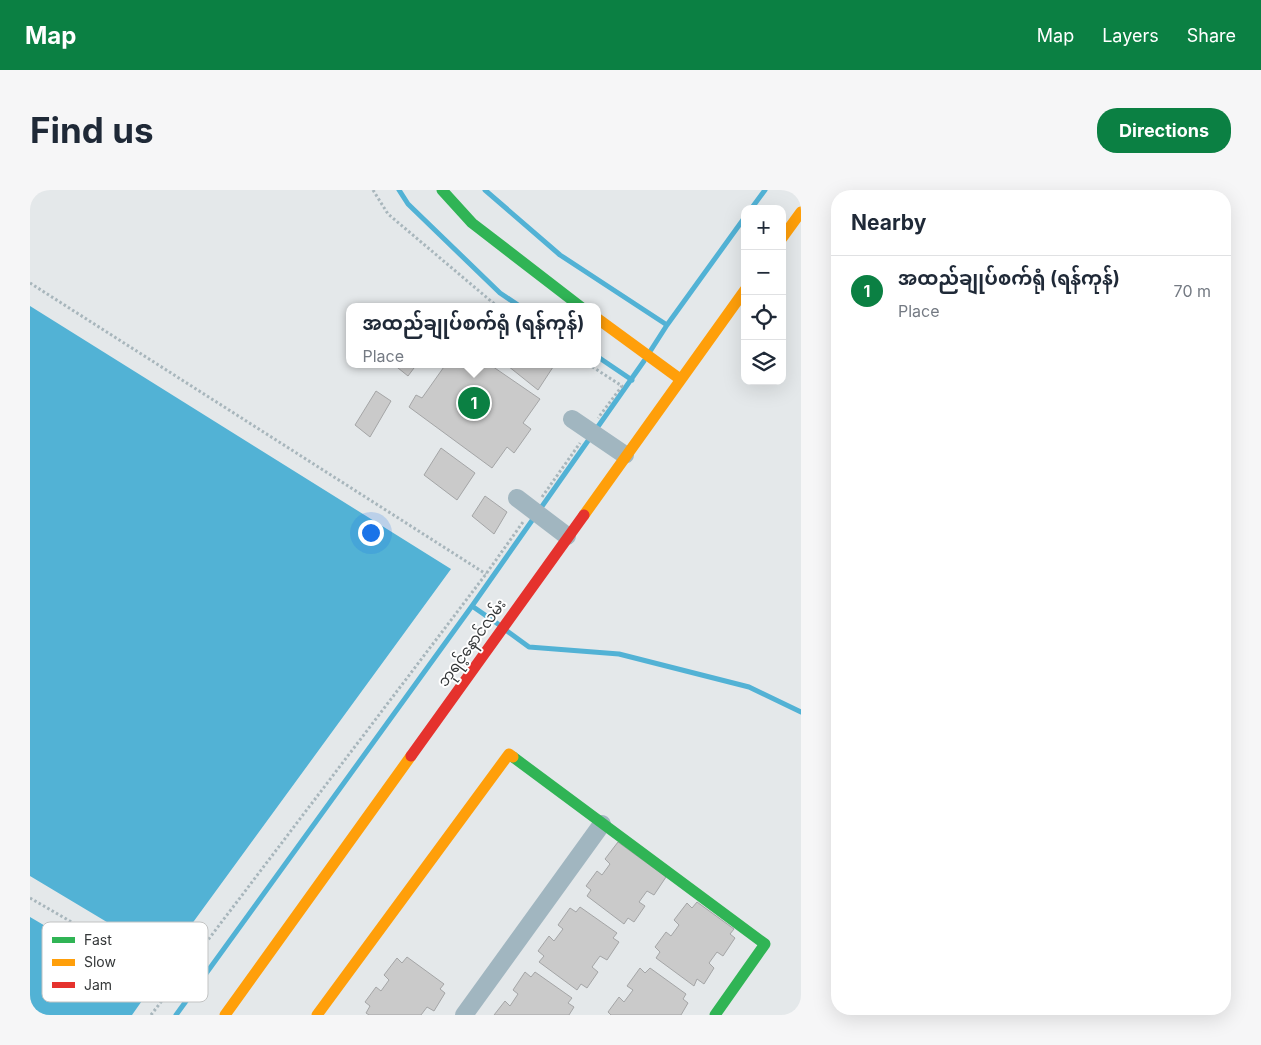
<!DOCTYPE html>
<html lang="en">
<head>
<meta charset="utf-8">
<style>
	body { margin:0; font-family:Inter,"Noto Sans Myanmar",sans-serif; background:#f6f6f7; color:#1f2937 }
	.controls { position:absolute; right:15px; top:15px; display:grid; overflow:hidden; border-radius:10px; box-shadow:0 5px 20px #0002 }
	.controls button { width:45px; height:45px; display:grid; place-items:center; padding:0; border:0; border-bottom:1px solid #e0e1e3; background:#fff; color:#1f2937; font:25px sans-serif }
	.you { position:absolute; left:340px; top:342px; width:18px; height:18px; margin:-12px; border:4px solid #fff; border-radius:50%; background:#1a73e8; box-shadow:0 0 0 8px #1a73e833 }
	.badge { display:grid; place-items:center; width:32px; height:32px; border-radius:50%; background:#0b8043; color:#fff; font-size:16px; font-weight:700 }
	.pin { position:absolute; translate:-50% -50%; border:2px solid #fff; box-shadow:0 1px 5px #0006 }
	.popup { position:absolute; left:316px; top:113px; width:255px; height:65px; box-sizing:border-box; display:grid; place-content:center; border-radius:10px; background:#fff; filter:drop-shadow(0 1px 4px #0005); font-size:16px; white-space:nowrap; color:#747a83 }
	.popup b { font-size:19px; color:#1f2937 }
	.popup::after { content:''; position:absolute; left:50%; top:100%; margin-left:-10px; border:10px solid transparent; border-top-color:#fff }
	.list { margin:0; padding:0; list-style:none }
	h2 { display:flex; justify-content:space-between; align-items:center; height:65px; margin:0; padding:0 20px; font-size:21px }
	h2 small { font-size:16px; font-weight:400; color:#747a83 }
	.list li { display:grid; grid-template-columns:32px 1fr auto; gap:15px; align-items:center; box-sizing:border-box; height:70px; padding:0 20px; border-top:1px solid #e0e1e3 }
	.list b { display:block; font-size:19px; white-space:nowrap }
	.list p { margin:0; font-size:16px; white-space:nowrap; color:#747a83 }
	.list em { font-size:16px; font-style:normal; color:#747a83 }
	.icon { flex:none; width:28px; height:28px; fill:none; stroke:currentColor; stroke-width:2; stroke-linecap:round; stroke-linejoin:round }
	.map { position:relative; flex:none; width:771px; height:825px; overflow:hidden; border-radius:20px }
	header { display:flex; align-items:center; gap:30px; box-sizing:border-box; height:70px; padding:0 25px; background:#0b8043; color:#fff }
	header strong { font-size:24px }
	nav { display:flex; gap:28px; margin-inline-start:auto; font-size:18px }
	.intro { display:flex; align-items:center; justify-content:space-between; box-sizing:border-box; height:120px; padding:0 30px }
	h1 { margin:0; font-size:35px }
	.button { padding:12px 22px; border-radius:20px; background:#0b8043; color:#fff; font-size:18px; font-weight:700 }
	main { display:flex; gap:30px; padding:0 30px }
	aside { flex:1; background:#fff; border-radius:20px; box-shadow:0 5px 20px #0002 }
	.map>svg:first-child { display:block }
	.water { fill:#52b2d5 }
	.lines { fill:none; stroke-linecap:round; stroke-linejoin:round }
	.stream { stroke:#52b2d5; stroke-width:5 }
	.building { fill:#cacaca; stroke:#a4a5a6 }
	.path { stroke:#a8b6bc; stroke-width:3; stroke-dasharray:2.5 2.5; stroke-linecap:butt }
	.street { stroke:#a1b6c0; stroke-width:18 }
	.fast { stroke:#30b455; stroke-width:11 }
	.slow { stroke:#ff9f0a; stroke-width:11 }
	.jam { stroke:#e5322d; stroke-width:11 }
	.labels { text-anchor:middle; stroke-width:4; stroke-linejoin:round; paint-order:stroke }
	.street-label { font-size:15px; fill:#343738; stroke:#fff }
	.key { fill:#fff; stroke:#c2c3c3; stroke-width:1 }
	.key-label { font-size:14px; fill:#343738 }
</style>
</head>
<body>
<header>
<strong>Map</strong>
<nav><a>Map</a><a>Layers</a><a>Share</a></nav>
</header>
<div class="intro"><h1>Find us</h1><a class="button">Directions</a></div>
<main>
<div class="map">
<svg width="771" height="825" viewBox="0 0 771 825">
	<rect width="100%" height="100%" fill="#e4e8ea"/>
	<!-- water -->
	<path class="water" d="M0 116 421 379 137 768 0 686Z
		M0 727 121 798 102 825H0Z"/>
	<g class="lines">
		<!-- stream -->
		<path class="stream" d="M369 0 378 14 470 103 491 117
			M455 0 530 65 637 135
			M721 19 735 0
			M621 160 637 135 715 27
			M568 167 602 190
			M442 416 468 434
			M477 441 499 457 589 464 719 497 771 522
			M146 825 442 416 614 171"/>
	</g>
	<!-- building -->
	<path class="building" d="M363 174H387L378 186Z
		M416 174H459L510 209 493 233 501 239 484 263 477 257 462 278 379 217 386 205 392 208Z
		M479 174H525L508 200 478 176Z
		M346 201 361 211 340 247 325 235Z
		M411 258 445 283 427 310 394 285Z
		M455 306 477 322 464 344 442 326Z
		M588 652 636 687 624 705 617 701 609 712 615 716 604 732 598 728 594 734 557 706 561 700 556 696 567 681 572 685 580 674 575 669Z
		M667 712 704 739 700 744 705 748 693 766 687 762 679 773 684 778 674 794 667 789 664 796 626 768 630 762 625 757 636 742 641 746 649 735 644 730 657 713 662 718Z
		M550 717 587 743 583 748 589 752 577 770 570 766 562 777 568 782 557 798 551 794 547 800 509 772 514 766 508 761 519 746 524 751 533 739 528 735 540 718 546 722Z
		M377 767 414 794 410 799 415 803 404 821 397 817 391 825H339L336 823 340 816 335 812 346 797 351 801 359 790 354 785 367 768 372 773Z
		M610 778 615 783 620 778 656 804 653 809 658 813 651 825H581L578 822 589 807 594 812 603 800 597 796Z
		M495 782 501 787 505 782 542 808 538 813 544 817 539 825H464L475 811 480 816 488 804 483 800Z"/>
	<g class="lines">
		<!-- path -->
		<path class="path" d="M343 0 358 24 468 117
			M0 93 456 384
			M558 174 592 196 568 228
			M512 307 550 253
			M0 708 145 792
			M121 825 456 384 493 332"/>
		<!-- street -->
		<path class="street" d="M542 229 595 265
			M487 308 537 346
			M434 825 572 634"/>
		<!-- fast -->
		<path class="fast" d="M412 0 442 33 551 117
			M483 567 735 754 685 825"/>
		<!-- slow -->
		<path class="slow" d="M752 48 771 22
			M568 129 650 189
			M554 325 715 100
			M195 825 381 566
			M287 825 479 564 483 567"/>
		<!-- jam -->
		<path class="jam" d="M381 566 554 325"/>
	</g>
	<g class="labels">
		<!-- street labels -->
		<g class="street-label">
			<text transform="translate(442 453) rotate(-54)" y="5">ဘုရင့်နောင်လမ်း</text>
		</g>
	</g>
	<!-- legend -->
	<rect x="12" y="732" width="166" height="80" rx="8" class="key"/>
	<rect x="22" y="747" width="23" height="6" fill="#30b455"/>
	<rect x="22" y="769" width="23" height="7" fill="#ff9f0a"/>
	<rect x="22" y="792" width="23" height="6" fill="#e5322d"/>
	<g class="key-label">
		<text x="54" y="755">Fast</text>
		<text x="54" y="777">Slow</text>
		<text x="54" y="800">Jam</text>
	</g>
</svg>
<div class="controls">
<button>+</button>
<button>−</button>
<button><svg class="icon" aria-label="locate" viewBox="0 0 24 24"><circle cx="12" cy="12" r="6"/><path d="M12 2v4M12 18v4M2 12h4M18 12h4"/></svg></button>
<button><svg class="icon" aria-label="layers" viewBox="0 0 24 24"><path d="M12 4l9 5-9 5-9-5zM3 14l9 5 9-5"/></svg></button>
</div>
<div class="you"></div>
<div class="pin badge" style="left:444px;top:213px">1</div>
<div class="popup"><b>အထည်ချုပ်စက်ရုံ (ရန်ကုန်)</b>Place</div>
</div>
<aside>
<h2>Nearby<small></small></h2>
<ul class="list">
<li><span class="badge">1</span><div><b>အထည်ချုပ်စက်ရုံ (ရန်ကုန်)</b><p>Place</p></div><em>70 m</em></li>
</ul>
</aside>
</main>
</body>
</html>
